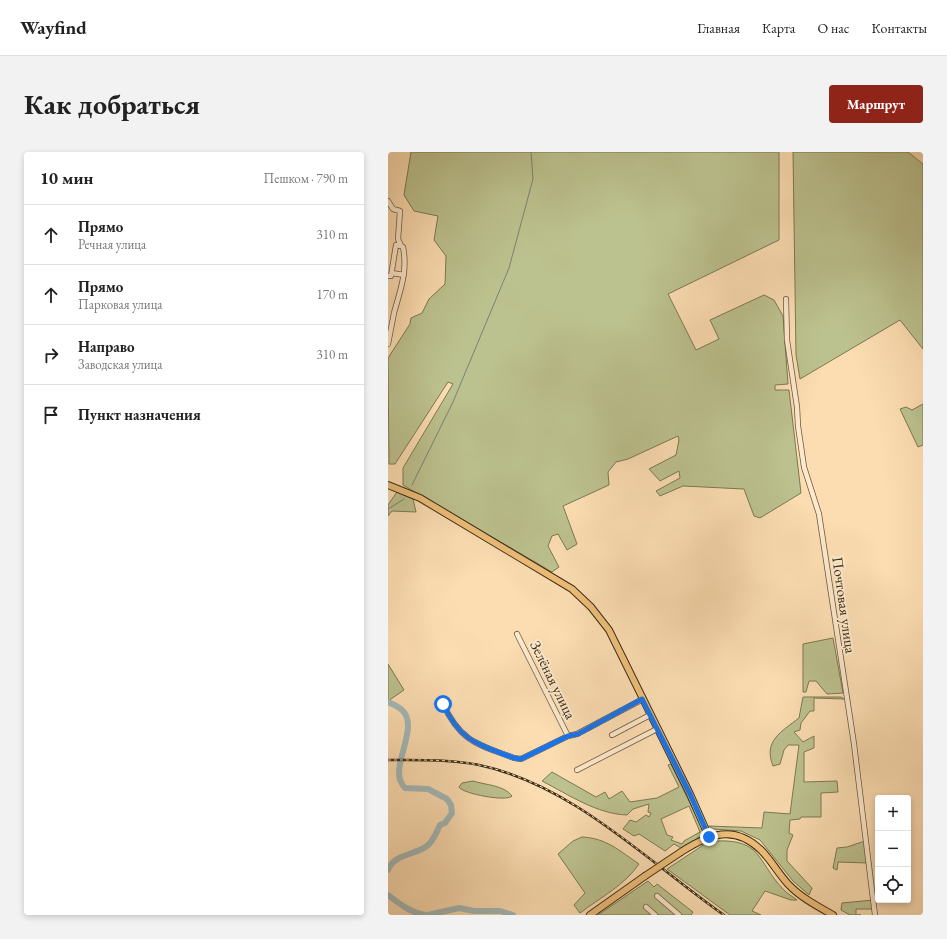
<!DOCTYPE html>
<html lang="ru">
<head>
<meta charset="utf-8">
<style>
	body { margin:0; font-family:"EB Garamond",serif; background:#f2f2f2; color:#222 }
	.controls { position:absolute; right:12px; bottom:12px; display:grid; overflow:hidden; border-radius:4px; box-shadow:0 2px 6px #0003 }
	.controls button { width:36px; height:36px; display:grid; place-items:center; padding:0; border:0; border-bottom:1px solid #e0e0e0; background:#fff; color:#222; font:20px sans-serif }
	.stop { position:absolute; width:12px; height:12px; margin:-9px; border:3px solid #1a73e8; border-radius:50%; background:#fff }
	.stop.end { background:#1a73e8; border-color:#fff; box-shadow:0 1px 4px #0008 }
	.list { margin:0; padding:0; list-style:none }
	h2 { display:flex; justify-content:space-between; align-items:center; height:52px; margin:0; padding:0 16px; font-size:17px }
	h2 small { font-size:13px; font-weight:400; color:#767676 }
	.list li { display:grid; grid-template-columns:26px 1fr auto; gap:12px; align-items:center; box-sizing:border-box; height:60px; padding:0 16px; border-top:1px solid #e0e0e0 }
	.list b { display:block; font-size:15px; white-space:nowrap }
	.list p { margin:0; font-size:13px; white-space:nowrap; color:#767676 }
	.list em { font-size:13px; font-style:normal; color:#767676 }
	.icon { flex:none; width:22px; height:22px; fill:none; stroke:currentColor; stroke-width:2; stroke-linecap:round; stroke-linejoin:round }
	.map { position:relative; flex:none; width:535px; height:763px; overflow:hidden; border-radius:4px }
	header { display:flex; align-items:center; gap:24px; box-sizing:border-box; height:56px; padding:0 20px; background:#fff; border-bottom:1px solid #e0e0e0 }
	header strong { font-size:19px }
	nav { display:flex; gap:22px; margin-inline-start:auto; font-size:14px }
	.intro { display:flex; align-items:center; justify-content:space-between; box-sizing:border-box; height:96px; padding:0 24px }
	h1 { margin:0; font-size:28px }
	.button { padding:10px 18px; border-radius:4px; background:#8f2418; color:#fff; font-size:14px; font-weight:700 }
	main { display:flex; gap:24px; padding:0 24px }
	aside { flex:1; background:#fff; border-radius:4px; box-shadow:0 2px 6px #0003 }
	.map>svg:first-child { display:block }
	.green { fill:#bcc28f; stroke:#7c7852; fill-rule:evenodd }
	.lines { fill:none; stroke-linecap:round; stroke-linejoin:round }
	.stream { stroke:#7b8177; stroke-width:1 }
	.river { stroke:#a4b9b8; stroke-width:6 }
	.minor-casing { stroke:#6d593d; stroke-width:6 }
	.major-casing { stroke:#3d2d16; stroke-width:8 }
	.minor { stroke:#fde9cd; stroke-width:4.5 }
	.major { stroke:#eebe79; stroke-width:6 }
	.rail-casing { stroke:#3d2d16; stroke-width:2.5 }
	.rail { stroke:#fde9cd; stroke-width:1; stroke-dasharray:3; stroke-linecap:butt }
	.major-bridge-casing { stroke:#3d2d16; stroke-width:8; stroke-linecap:butt }
	.major-bridge { stroke:#eebe79; stroke-width:6 }
	.route { stroke:#1a73e8; stroke-width:5 }
	.labels { text-anchor:middle; stroke-width:4; stroke-linejoin:round; paint-order:stroke }
	.street-label { font-size:15px; fill:#3d2d16; stroke:#fde9cd }
</style>
</head>
<body>
<header>
<strong>Wayfind</strong>
<nav><a>Главная</a><a>Карта</a><a>О нас</a><a>Контакты</a></nav>
</header>
<div class="intro"><h1>Как добраться</h1><a class="button">Маршрут</a></div>
<main>
<aside>
<h2>10 мин<small>Пешком · 790 m</small></h2>
<ul class="list">
<li><svg class="icon" aria-label="ahead" viewBox="0 0 24 24"><path d="M12 20V5M6 11l6-6 6 6"/></svg><div><b>Прямо</b><p>Речная улица</p></div><em>310 m</em></li>
<li><svg class="icon" aria-label="ahead" viewBox="0 0 24 24"><path d="M12 20V5M6 11l6-6 6 6"/></svg><div><b>Прямо</b><p>Парковая улица</p></div><em>170 m</em></li>
<li><svg class="icon" aria-label="right" viewBox="0 0 24 24"><path d="M7 20v-9h11M14 6l5 5-5 5"/></svg><div><b>Направо</b><p>Заводская улица</p></div><em>310 m</em></li>
<li><svg class="icon" aria-label="arrive" viewBox="0 0 24 24"><path d="M6 21V4h12l-3 4 3 4H6"/></svg><div><b>Пункт назначения</b></div></li>
</ul>
</aside>
<div class="map">
<svg width="535" height="763" viewBox="0 0 535 763">
	<rect width="100%" height="100%" fill="#fcddb2"/>
	<filter id="stains"><feTurbulence type="fractalNoise" baseFrequency=".005" numOctaves="4"/><feColorMatrix values="0 0 0 0 .2 0 0 0 0 .09 0 0 0 0 .02 0 0 0 .5 -.17"/></filter>
	<radialGradient id="worn" r=".72"><stop offset=".6" stop-color="#630" stop-opacity="0"/><stop offset="1" stop-color="#630" stop-opacity=".3"/></radialGradient>
	<!-- green -->
	<path class="green" d="M23 0H391V88L280 142 308 198 331 187 322 168 376 143 386 148 395 164 400 232 387 233V238H401L413 341 372 366 366 364 356 337 295 334 272 344 268 339 292 326 291 319 272 329 261 317 288 303 291 288 290 284 240 307 228 310 220 320 221 333 175 354 189 392 179 398 170 382 164 384 160 394 171 415 164 420 15 333V316L65 232 60 230 7 312H1L0 206 22 172 23 166 34 161 41 147 57 132 58 104 46 88 50 64 26 59 16 43Z
		M405 0H520L535 12V197L512 168 412 227 408 203Z
		M535 252V293L530 295 512 257 518 255 524 258Z
		M9 340 25 347 28 360 4 359 0 364V353Z
		M445 486 455 541 439 542 428 529H421L418 540H415V492Z
		M0 512 16 538 0 549Z
		M415 545H453L456 547 426 546V559H422L413 571 412 578 406 580 415 590 426 584V596L416 600V630L449 629 450 640 433 641V665H413L412 667 402 668 401 681 405 683 399 698V709L424 736 421 743 405 729 372 688 353 679 325 677 321 674 374 676 376 660 402 662 411 593H400L396 598 392 612 385 614C375 589 393 580 411 566Z
		M283 612 315 678V683L293 696 286 692 277 699 251 682 246 684 235 677 242 668 248 670 258 663 261 665 263 661 260 660 261 652 245 657 239 663C209 662 181 643 154 629L164 620 208 645 217 640 221 647 234 639 242 650 269 646 291 635 280 613ZM301 654 312 680 296 689 294 692 283 688 285 685 279 683 273 667Z
		M85 629C97 633 116 633 124 644 119 650 75 642 71 635L74 631Z
		M194 685C218 686 232 699 251 712 238 732 212 746 192 761L186 753 197 741 170 702 185 689Z
		M328 689C374 687 369 709 394 736 398 741 404 744 409 748H403L377 739 364 759 373 763H342L279 717 317 692Z
		M477 689 479 711 450 710 449 718 445 716 449 696 459 695Z
		M260 729 266 735 269 732 305 760 303 763H210Z
		M485 748 484 757H468V763H473H462L453 758 454 751Z"/>
	<g class="lines">
		<!-- stream -->
		<path class="stream" d="M24 333 65 250 121 116 145 27 143 0
			M0 357 16 347"/>
		<!-- river -->
		<path class="river" d="M0 550C4 552 10 554 14 558 31 573 6 609 12 628 13 630 15 634 17 636L40 637 59 647 63 653 64 661 57 671 52 673C48 681 46 688 39 694 27 703 6 702 0 718
			M0 743C12 752 21 760 37 763
			M40 763 71 756 86 759H112L125 763"/>
		<!-- minor casing -->
		<g class="minor-casing">
			<path id="minor" d="M0 49 5 57 12 59 10 87 13 94 15 95C20 119 12 139 6 161 4 171 2 182 0 192
				M4 121 16 123
				M0 124H3L8 93 13 94
				M398 147 399 188 409 255 410 274 416 315 431 362 466 592 487 763
				M129 482 180 584
				M55 552C73 590 89 592 126 606L133 607 180 584 189 582 255 547
				M224 583 262 563
				M189 618 269 577
				M269 744 291 763
				M258 755 267 763"/>
		</g>
		<!-- major casing -->
		<g class="major-casing">
			<path id="major" d="M0 333 32 346 184 437 203 455 221 478 302 642 321 685
				M293 700C321 682 346 672 373 698 383 708 390 721 400 732 412 745 429 754 445 763
				M202 763 257 724"/>
		</g>
		<!-- minor -->
		<use href="#minor" class="minor"/>
		<!-- major -->
		<use href="#major" class="major"/>
		<!-- rail casing -->
		<g class="rail-casing">
			<path id="rail" d="M0 608C30 608 61 607 91 613 185 633 259 709 336 763"/>
		</g>
		<!-- rail -->
		<use href="#rail" class="rail"/>
		<!-- major-bridge casing -->
		<g class="major-bridge-casing">
			<path id="major-bridge" d="M257 724 293 700"/>
		</g>
		<!-- major-bridge -->
		<use href="#major-bridge" class="major-bridge"/>
	</g>
	<g class="lines">
		<!-- route -->
		<path class="route" d="M55 552C73 590 89 592 126 606L133 607 180 584 190 582 254 547 302 642 321 685"/>
	</g>
	<g class="labels">
		<!-- street labels -->
		<g class="street-label">
			<text transform="translate(456 453) rotate(82)" y="5">Почтовая улица</text>
			<text transform="translate(165 528) rotate(64)" y="5">Зелёная улица</text>
		</g>
	</g>
	<rect width="100%" height="100%" filter="url(#stains)"/>
	<rect width="100%" height="100%" fill="url(#worn)"/>
</svg>
<div class="controls">
<button>+</button>
<button>−</button>
<button><svg class="icon" aria-label="locate" viewBox="0 0 24 24"><circle cx="12" cy="12" r="6"/><path d="M12 2v4M12 18v4M2 12h4M18 12h4"/></svg></button>
</div>
<div class="stop" style="left:55px;top:552px"></div>
<div class="stop end" style="left:321px;top:685px"></div>
</div>
</main>
</body>
</html>
